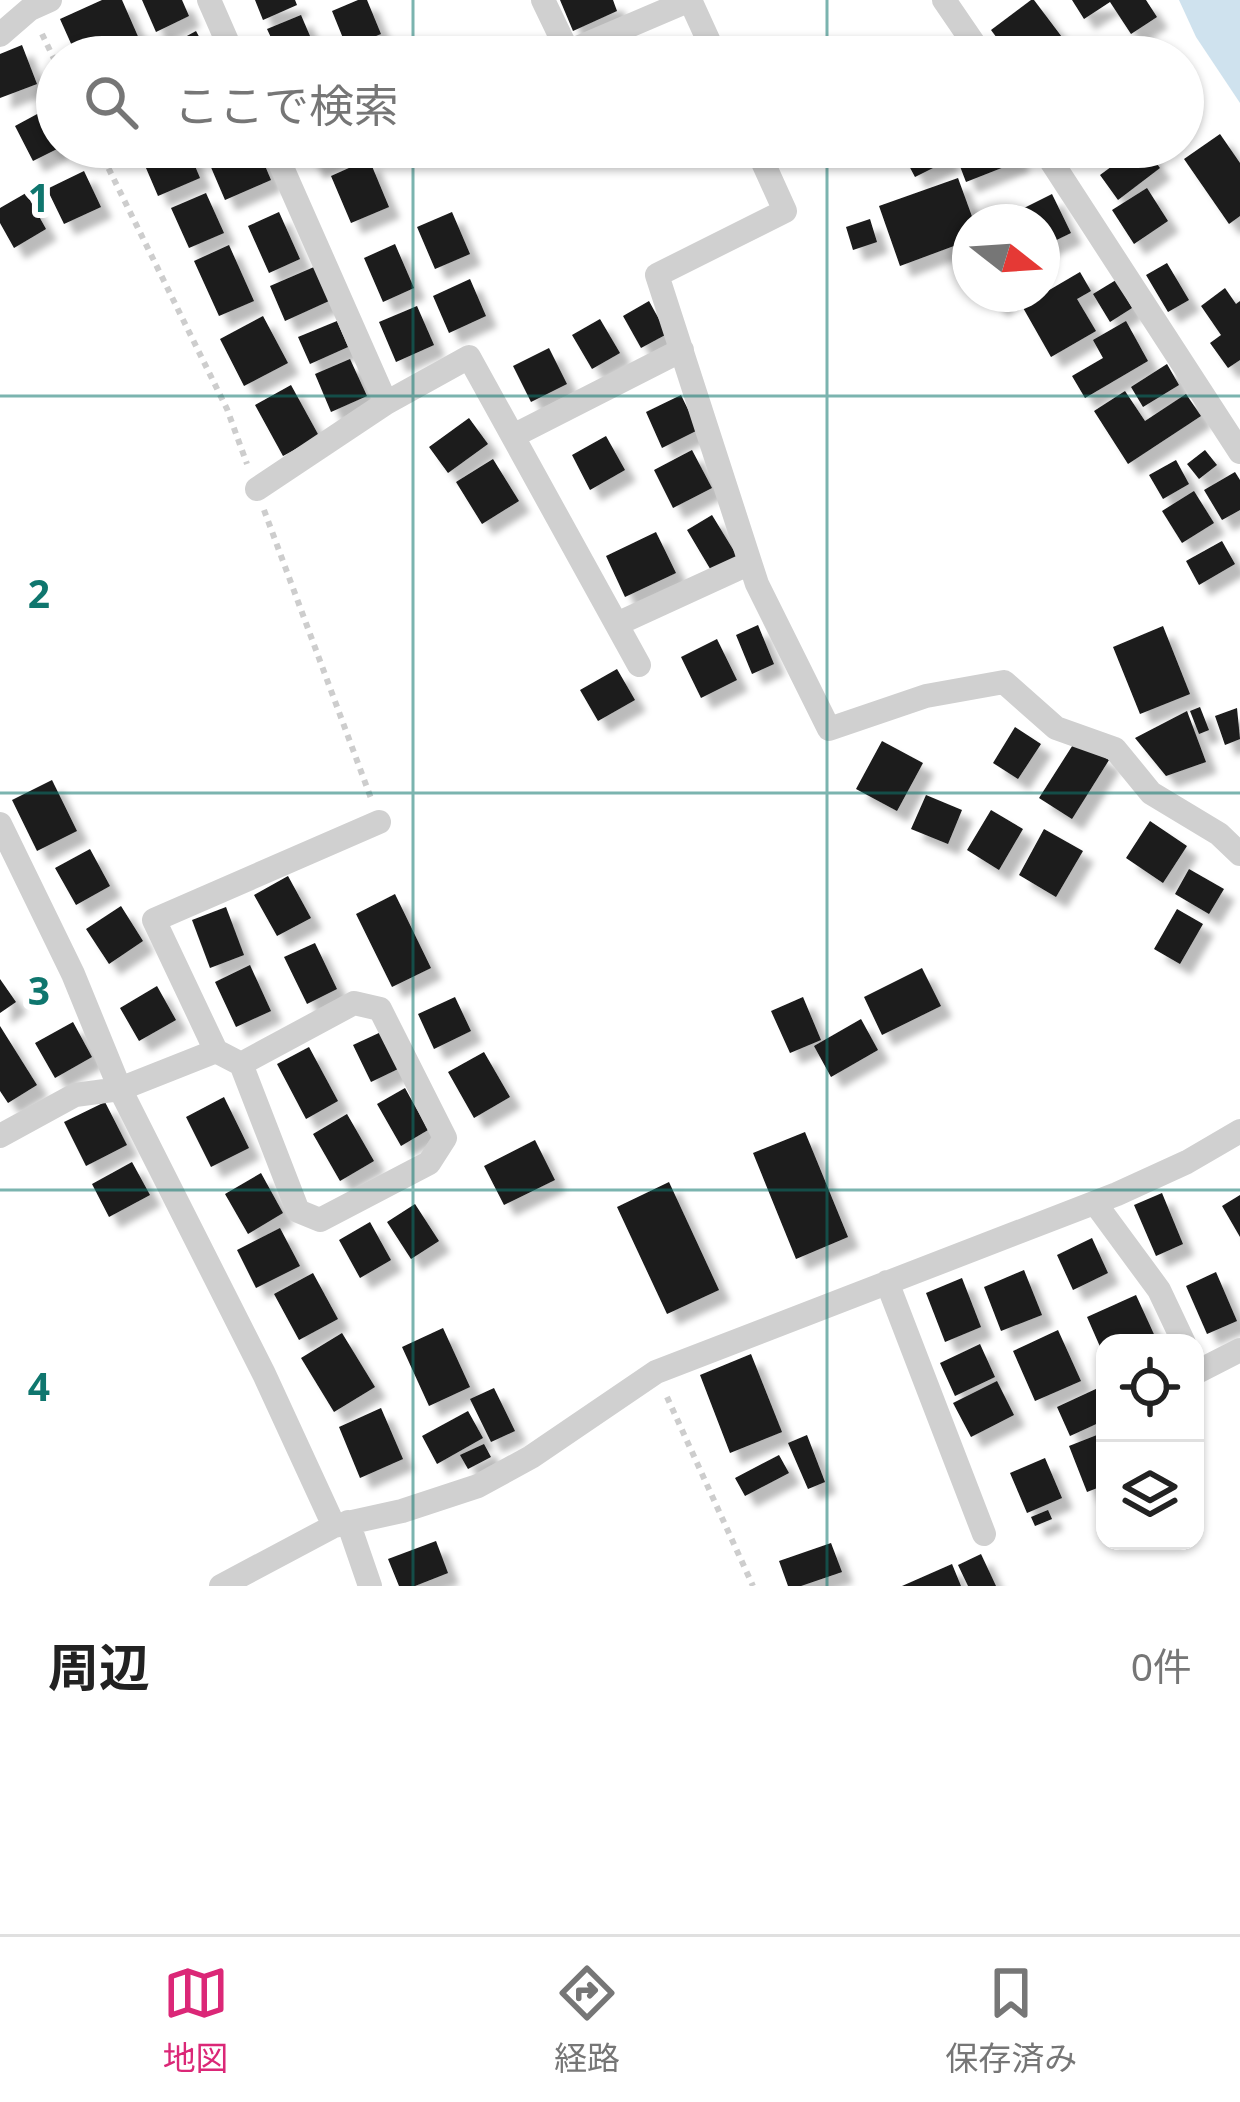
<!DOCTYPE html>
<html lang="ja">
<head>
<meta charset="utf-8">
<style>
	body { margin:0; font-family:"Noto Sans","Noto Sans JP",sans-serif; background:#f2f2f2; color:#222 }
	.controls { position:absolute; right:36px; bottom:36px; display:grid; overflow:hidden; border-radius:24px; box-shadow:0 3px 9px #0004 }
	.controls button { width:108px; height:108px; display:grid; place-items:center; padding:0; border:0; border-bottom:3px solid #e0e0e0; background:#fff; color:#222; font:60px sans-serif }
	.compass { position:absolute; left:952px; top:204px; width:108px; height:108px; border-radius:50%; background:#fff; box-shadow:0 3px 9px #0004; rotate:107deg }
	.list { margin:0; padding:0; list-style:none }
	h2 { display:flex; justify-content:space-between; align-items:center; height:156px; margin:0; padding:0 48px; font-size:51px }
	h2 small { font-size:39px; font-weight:400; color:#767676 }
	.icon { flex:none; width:66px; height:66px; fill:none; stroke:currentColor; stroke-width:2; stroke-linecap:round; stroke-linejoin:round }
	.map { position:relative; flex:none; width:1240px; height:1586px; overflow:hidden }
	.search { position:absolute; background:#fff; box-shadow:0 3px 9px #0004; left:36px; right:36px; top:36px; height:132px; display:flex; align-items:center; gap:30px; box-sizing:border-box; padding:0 42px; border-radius:66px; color:#767676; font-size:45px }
	.sheet { height:348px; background:#fff }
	nav { display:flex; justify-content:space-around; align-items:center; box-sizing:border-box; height:168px; border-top:3px solid #e0e0e0; background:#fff; font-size:33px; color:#767676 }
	nav a { display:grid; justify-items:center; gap:6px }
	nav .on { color:#db2777 }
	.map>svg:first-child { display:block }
	.water { fill:#cfe2ee }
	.building { fill:#1a1a1a; filter:url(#shadow) }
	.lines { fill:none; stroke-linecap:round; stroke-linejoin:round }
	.path { stroke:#cdcdcd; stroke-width:6; stroke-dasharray:6 6; stroke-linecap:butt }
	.street { stroke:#d0d0d0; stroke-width:24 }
	.grid { fill:none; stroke:#0f766e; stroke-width:3; stroke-opacity:0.55 }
	.grid-label { font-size:39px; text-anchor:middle; font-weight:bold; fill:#0f766e; stroke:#fff; stroke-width:12; stroke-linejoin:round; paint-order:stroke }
</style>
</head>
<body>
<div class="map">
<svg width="1240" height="1586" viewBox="0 0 1240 1586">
	<defs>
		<filter id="shadow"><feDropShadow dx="11" dy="11" stdDeviation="3" flood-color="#0004"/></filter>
	</defs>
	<rect width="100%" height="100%" fill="#fff"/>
	<!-- water -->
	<path class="water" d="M1179 0H1240V103L1196 37Z"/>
	<!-- building -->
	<path class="building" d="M102 0H122L147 57H77L60 19Z
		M142 0H182L189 16 156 32Z
		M255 0H295L297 5 263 20Z
		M358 0H367L381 34 347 48 332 11Z
		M560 0H613L617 11 573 31Z
		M1031 0H1034L1077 57H1011L991 30Z
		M1072 0H1146L1157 17 1131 34 1110 2 1084 19Z
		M301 15 319 57H280L267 29Z
		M196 31 210 57H168L163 49Z
		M696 42 703 57H665Z
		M22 45 37 84 0 98V54Z
		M52 106 57 115V149L33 161 15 126Z
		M1220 134 1240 163V216L1229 224 1184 159Z
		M137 147H187L200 178 158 196Z
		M257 147 271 180 225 200 210 165Z
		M303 147H362L313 168Z
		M899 147H942L949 160 915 177Z
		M1013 147 1019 161 966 182 953 148Z
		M1138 147H1144L1160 168 1118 200 1100 175Z
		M369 159 389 207 351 223 331 176Z
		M84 171 101 207 64 224 47 189Z
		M958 178 974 222H970V240L900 266 879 206Z
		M1147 188 1168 221 1134 244 1112 210Z
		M26 193 46 229 14 248 0 223V208Z
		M206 193 224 233 189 248 171 208Z
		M1052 194 1071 233 1042 247V222H996Z
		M279 212 300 259 269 273 248 226Z
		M452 212 470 254 435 269 417 227Z
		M870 219 877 242 853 250 846 227Z
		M395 244 414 288 383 302 364 258Z
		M229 245 254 301 219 316 194 261Z
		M1167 263 1189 300 1168 312 1146 275Z
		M314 267 329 301 285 321 270 286Z
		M1080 272 1091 291 1077 299 1096 331 1051 357 1022 306Z
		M470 279 486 316 449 333 433 296Z
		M1116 280 1132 308 1110 322 1093 294Z
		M1225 288 1236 304 1240 301V360L1228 368 1210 343 1221 335 1201 306Z
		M987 294H1011L997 306Z
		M649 301 667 334 641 348 623 316Z
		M417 306 434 345 396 362 379 322Z
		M263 316 288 363 244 386 220 339Z
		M600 319 620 353 592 369 572 335Z
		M337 321 348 347 310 364 298 337Z
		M1126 321 1148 361 1085 398 1072 376 1103 358 1093 340Z
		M549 348 567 384 531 402 513 366Z
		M350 359 367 396 331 412 315 374Z
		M1167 364 1179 385 1143 407 1131 387Z
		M291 385 319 436 283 456 255 405Z
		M1125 391 1145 421 1186 394 1201 416 1128 464 1094 411Z
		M681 395 698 430 662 448 646 412Z
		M469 418 488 444 448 473 429 447Z
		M606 436 625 470 590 490 572 455Z
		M692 450 712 488 673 508 654 470Z
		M1205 450 1217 465 1199 479 1187 464Z
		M493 459 519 501 482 524 456 482Z
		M1176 460 1189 484 1163 499 1149 475Z
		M1235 472 1240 480V510L1222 520 1204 490Z
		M1194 491 1214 523 1182 543 1162 511Z
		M712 515 737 556 712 572 687 530Z
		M656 532 676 573 625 597 606 556Z
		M1222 541 1235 564 1199 585 1186 561Z
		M758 625 774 664 752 674 736 635Z
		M1163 626 1190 694 1140 714 1113 647Z
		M717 639 737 680 701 698 681 657Z
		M617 669 635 700 598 721 580 690Z
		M1200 707 1209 730 1199 734 1190 711Z
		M1237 708 1240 739 1225 745 1215 716Z
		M1187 711 1206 762 1166 776 1135 738Z
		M1015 727 1041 744 1018 779 993 763Z
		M1076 740 1109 760 1072 819 1039 798Z
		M882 741 923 763 897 811 856 789Z
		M52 780 77 831 37 851 12 800Z
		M926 795 962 810 948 844 911 829Z
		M991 810 1023 829 999 870 967 850Z
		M1150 821 1187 846 1163 883 1126 858Z
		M1044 829 1083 851 1056 897 1019 875Z
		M90 849 110 886 76 905 55 868Z
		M1189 869 1224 889 1209 914 1175 894Z
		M288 876 311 918 277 936 254 895Z
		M395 894 431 968 392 987 356 914Z
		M121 906 143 941 109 964 86 929Z
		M226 907 244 955 210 968 192 920Z
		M1177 909 1203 924 1180 964 1154 949Z
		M315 943 337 989 307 1004 284 957Z
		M250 965 271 1011 236 1027 215 982Z
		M922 968 941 1006 882 1035 864 997Z
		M0 979 16 1002 0 1013Z
		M157 986 176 1020 139 1041 120 1008Z
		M455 997 471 1031 434 1049 418 1014Z
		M803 997 821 1040 790 1053 771 1011Z
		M861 1019 878 1050 831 1077 814 1046Z
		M73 1022 92 1057 55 1078 35 1043Z
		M0 1026 37 1085 8 1103 0 1091Z
		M381 1032 398 1069 371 1082 353 1045Z
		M309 1047 338 1101 306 1119 277 1064Z
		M484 1052 510 1097 474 1118 448 1072Z
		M405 1088 428 1130 401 1146 377 1104Z
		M224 1097 249 1148 211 1167 186 1117Z
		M105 1102 127 1145 86 1166 64 1122Z
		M347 1114 374 1161 340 1181 313 1134Z
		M805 1132 848 1237 796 1259 753 1153Z
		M535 1140 555 1180 504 1205 484 1166Z
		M132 1162 150 1195 109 1217 92 1184Z
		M261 1173 283 1213 248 1234 225 1194Z
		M669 1182 719 1290 667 1314 617 1207Z
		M1162 1193 1183 1244 1156 1256 1134 1205Z
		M1240 1195V1237L1222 1206Z
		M415 1204 439 1241 411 1259 387 1222Z
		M370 1222 391 1260 360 1278 339 1240Z
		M280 1228 300 1266 256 1288 237 1250Z
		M1092 1238 1108 1273 1073 1290 1057 1255Z
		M1024 1270 1042 1315 1001 1331 984 1287Z
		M1216 1272 1237 1321 1207 1334 1186 1286Z
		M313 1273 338 1319 299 1340 274 1294Z
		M962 1278 981 1327 945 1342 926 1293Z
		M1136 1295 1158 1343H1105V1358L1087 1317Z
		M443 1328 470 1387 429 1406 402 1347Z
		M1058 1330 1081 1381 1035 1401 1013 1351Z
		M342 1333 375 1387 334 1412 301 1358Z
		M980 1344 995 1377 955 1396 940 1363Z
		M751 1354 782 1432 730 1453 700 1375Z
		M997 1381 1014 1415 971 1437 953 1403Z
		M494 1388 515 1431 491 1442 470 1399Z
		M1098 1388 1105 1403V1420L1070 1436 1057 1407Z
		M381 1408 403 1459 360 1478 339 1427Z
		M468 1411 483 1438 437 1464 422 1436Z
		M1102 1433 1105 1485 1087 1492 1069 1446Z
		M807 1435 825 1482 808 1489 788 1443Z
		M484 1444 491 1457 468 1469 460 1455Z
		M779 1455 789 1473 745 1496 735 1478Z
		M1045 1458 1062 1498 1027 1513 1010 1473Z
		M1048 1510 1052 1519 1035 1526 1031 1517Z
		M436 1541 448 1573 415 1586H399L388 1559Z
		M831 1543 842 1572 801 1586H788L779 1561Z
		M981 1554 996 1586H968L958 1565Z
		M952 1564 961 1586H902Z"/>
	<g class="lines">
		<!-- path -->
		<path class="path" d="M42 34 57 65
			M98 147 227 409 247 464
			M264 510 372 801
			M667 1397 753 1586"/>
		<!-- street -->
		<path class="street" d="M209 0 234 57
			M543 0 568 52 690 0 716 57
			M944 0 983 57
			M0 35 30 9 50 0
			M273 147 386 403 469 357 639 665
			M756 147 785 211 657 275 757 584 829 729 926 696 1004 682 1056 728 1115 749 1151 793 1219 834 1240 854
			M1042 147 1240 452
			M515 435 682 350
			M257 489 386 403
			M617 624 750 563
			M0 824 73 974 120 1089 75 1095 0 1136
			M216 1051 154 920 379 822
			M241 1064 298 1211 320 1220 429 1163 445 1138 380 1009 354 1003 241 1064 216 1051 120 1089 264 1374 334 1526
			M1095 1203 1159 1290 1184 1343
			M887 1282 984 1534
			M1195 1368 1197 1372 1240 1350
			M348 1522 370 1586
			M221 1586 334 1526 402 1511 478 1486 531 1457 656 1372 1117 1194 1187 1162 1240 1131"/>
	</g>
	<!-- grid -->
	<path class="grid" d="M413 0V57M827 0V57M413 147V1586M827 147V1586M0 396H1240M0 793H1240M0 1190H1240"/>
	<g class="grid-label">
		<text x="39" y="212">1</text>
		<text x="39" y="608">2</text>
		<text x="39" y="1005">3</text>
		<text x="39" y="1401">4</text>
	</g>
</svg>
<div class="controls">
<button><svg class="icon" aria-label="locate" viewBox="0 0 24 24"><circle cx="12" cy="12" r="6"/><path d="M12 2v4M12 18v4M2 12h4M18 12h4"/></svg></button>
<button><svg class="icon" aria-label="layers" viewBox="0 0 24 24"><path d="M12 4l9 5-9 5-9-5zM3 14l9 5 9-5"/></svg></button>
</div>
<svg class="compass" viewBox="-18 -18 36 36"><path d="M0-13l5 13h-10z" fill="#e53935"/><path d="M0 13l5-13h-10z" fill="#767676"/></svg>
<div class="search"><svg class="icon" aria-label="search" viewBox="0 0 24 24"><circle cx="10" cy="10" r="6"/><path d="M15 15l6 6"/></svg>ここで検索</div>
</div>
<section class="sheet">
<h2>周辺<small>0件</small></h2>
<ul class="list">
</ul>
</section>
<nav>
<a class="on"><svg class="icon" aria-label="map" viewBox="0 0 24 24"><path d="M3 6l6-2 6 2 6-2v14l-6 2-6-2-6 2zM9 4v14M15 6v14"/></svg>地図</a>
<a><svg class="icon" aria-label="directions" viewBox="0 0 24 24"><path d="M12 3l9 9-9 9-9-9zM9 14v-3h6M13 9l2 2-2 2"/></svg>経路</a>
<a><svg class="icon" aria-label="saved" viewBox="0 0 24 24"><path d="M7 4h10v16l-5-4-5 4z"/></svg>保存済み</a>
</nav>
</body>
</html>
